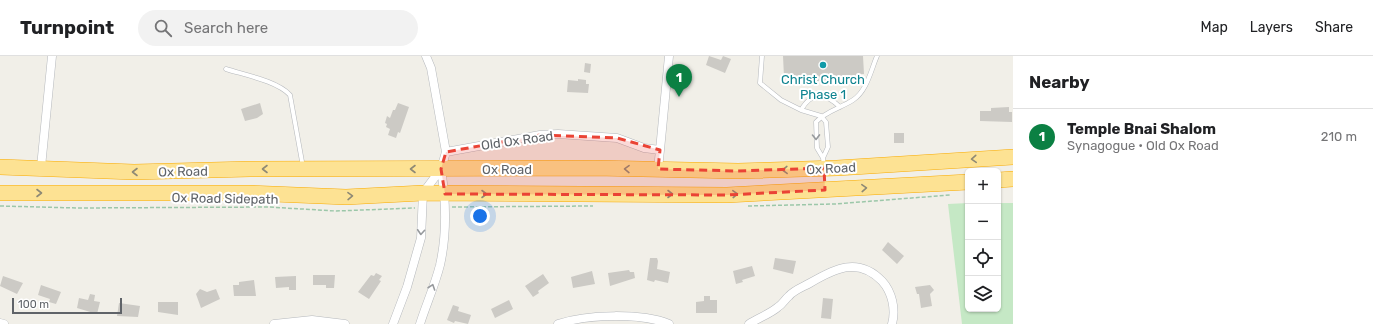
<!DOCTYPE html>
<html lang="en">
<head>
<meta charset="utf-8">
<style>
	body { margin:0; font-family:Rubik,sans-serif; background:#f2f2f2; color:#202124 }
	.controls { position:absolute; right:12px; bottom:12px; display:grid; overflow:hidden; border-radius:6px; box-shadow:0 1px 3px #0004 }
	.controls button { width:36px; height:36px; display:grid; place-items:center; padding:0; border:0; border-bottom:1px solid #e0e0e0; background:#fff; color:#202124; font:20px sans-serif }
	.scale { position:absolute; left:12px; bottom:10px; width:110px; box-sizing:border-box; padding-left:4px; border:2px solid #5f6368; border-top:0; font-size:11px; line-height:14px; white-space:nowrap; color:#5f6368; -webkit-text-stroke:3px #fff; paint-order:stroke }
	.you { position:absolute; left:480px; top:160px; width:14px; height:14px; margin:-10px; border:3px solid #fff; border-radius:50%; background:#1a73e8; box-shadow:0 0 0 6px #1a73e833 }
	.badge { display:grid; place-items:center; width:26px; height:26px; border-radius:50%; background:#0b8043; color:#fff; font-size:13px; font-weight:700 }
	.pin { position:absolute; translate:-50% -33px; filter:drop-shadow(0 1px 2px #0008) }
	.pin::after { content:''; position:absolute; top:21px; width:14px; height:12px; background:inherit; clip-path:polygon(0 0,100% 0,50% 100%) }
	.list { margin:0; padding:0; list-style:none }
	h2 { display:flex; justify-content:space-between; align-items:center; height:52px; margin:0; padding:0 16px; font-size:17px }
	h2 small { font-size:13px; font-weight:400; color:#757577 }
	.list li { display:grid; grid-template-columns:26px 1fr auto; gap:12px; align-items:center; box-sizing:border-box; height:56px; padding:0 16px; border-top:1px solid #e0e0e0 }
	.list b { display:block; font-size:15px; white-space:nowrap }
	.list p { margin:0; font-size:13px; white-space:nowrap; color:#757577 }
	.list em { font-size:13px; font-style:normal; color:#757577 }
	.icon { flex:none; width:22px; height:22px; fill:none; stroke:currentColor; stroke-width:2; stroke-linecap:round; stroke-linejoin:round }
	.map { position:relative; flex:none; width:1013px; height:268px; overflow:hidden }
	header { display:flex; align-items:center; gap:24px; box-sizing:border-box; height:56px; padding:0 20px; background:#fff; border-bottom:1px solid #e0e0e0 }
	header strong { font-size:19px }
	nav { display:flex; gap:22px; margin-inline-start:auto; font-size:14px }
	.search { width:280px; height:36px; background:#f2f2f2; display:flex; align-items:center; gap:10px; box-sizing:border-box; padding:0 14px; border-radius:22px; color:#757577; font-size:15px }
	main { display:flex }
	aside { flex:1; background:#fff }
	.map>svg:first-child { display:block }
	.green { fill:#c5e8c5 }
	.building { fill:#cccac5 }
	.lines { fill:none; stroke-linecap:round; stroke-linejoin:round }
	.lane-casing { stroke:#b5b8bc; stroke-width:5 }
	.street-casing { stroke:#b5b8bc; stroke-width:9 }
	.highway-casing { stroke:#f9ab00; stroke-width:16 }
	.path { stroke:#9cc7a9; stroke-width:1.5; stroke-dasharray:4 2; stroke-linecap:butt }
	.lane { stroke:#fff; stroke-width:4 }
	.street { stroke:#fff; stroke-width:8 }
	.highway { stroke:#fde293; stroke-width:15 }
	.oneway { stroke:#979a9d }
	.oneway2 { stroke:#8e8975 }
	.marked { fill:#ea4335; fill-opacity:0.2; stroke:#ea4335; stroke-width:3; stroke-dasharray:8 5; stroke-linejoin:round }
	.culture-dot { fill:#0f9aa8; stroke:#fff; stroke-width:1.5 }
	.labels { text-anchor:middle; stroke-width:4; stroke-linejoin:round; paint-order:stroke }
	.culture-label { font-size:13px; fill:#0d838f; stroke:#fff }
	.street-label { font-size:13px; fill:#5f6368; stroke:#fff }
</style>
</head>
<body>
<header>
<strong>Turnpoint</strong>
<div class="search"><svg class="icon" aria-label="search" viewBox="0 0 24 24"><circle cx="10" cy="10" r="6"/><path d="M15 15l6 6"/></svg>Search here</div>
<nav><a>Map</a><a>Layers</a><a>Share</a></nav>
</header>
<main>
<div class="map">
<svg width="1013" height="268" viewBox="0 0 1013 268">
	<rect width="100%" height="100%" fill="#f1efe8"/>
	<!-- green -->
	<path class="green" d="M968 147V253H998V147H1013V268H962L948 148Z"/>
	<!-- building -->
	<path class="building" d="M709 0 721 4 723 0 731 3 725 17 706 9Z
		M783 0H863L864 18H861V26L841 27 840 24 817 25 816 22 797 24 794 23V21H784Z
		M585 7 591 8 590 17 584 16Z
		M578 23 586 24V28H589L588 37 567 36 568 24 578 25Z
		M260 47 263 58 257 62 245 65 241 53Z
		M398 47 409 51 400 77 398 76 396 82 388 79 390 73 386 71 387 68 385 67 387 60 390 62 393 54H395Z
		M1009 51V56H1012V66L980 65V55H991V52Z
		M894 77H904V87H894Z
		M888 186 904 200 897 208 882 194Z
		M650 202H657L658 205 657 213 670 216 668 227 655 224 654 226 647 224Z
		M775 202 796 205 793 218 773 213Z
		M752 210 755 220 742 224 743 226 736 228 733 215Z
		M629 214 630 216H634L635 222 610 230 608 217Z
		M592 215 595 228 573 232 571 221Z
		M376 217 382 220 379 224 381 225 369 243 358 236 371 219 374 220Z
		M543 218 549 227 538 235 539 237 533 241 525 230Z
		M313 219H335L334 232H326V229H313Z
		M3 220 23 227 17 238 0 230Z
		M296 220V234H289V231L276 232 275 221Z
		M254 224 256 240H234L233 229H239V226Z
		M41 229 61 236 56 248 49 246 50 243 38 239Z
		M930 229 934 234 930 238 932 250 921 252 919 238H917L915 231Z
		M200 233 207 236 216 233 220 243 201 252 196 238Z
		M90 238 95 239 94 245 100 246 97 258 77 252 79 242 88 244Z
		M704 240H710V244H717V257H696V246L704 245Z
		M823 242 833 243 831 263 821 262Z
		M509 244 513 253 495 262 491 253Z
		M158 246H178V259L158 256Z
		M119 247 140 250 138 261 117 260Z
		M453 249 459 251 458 255 471 259 468 268 455 265 454 267 447 264Z"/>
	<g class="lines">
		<!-- lane casing -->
		<g class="lane-casing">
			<path id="lane" d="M762 0 760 27 781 44 801 54 821 60 826 66 828 91 823 102 824 110
				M226 13C245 19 277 25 290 39L303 111
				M801 54C812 35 825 37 840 51
				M823 102 817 92 816 66C826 55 841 52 853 44 867 35 871 14 877 0"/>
		</g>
		<!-- street casing -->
		<g class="street-casing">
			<path id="street" d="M660 94 669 0
				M446 96 540 79 558 78 617 82 644 92 660 94 658 113
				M41 111 52 0
				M0 267 4 268
				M274 268 312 264 345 268
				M393 268 407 231 421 182 423 137 441 113 446 96 431 12 426 0
				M420 268C426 249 435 229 440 209 447 178 446 144 441 113
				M558 268C587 258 642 257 669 268
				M749 268C758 262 770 258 778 251 783 248 785 243 789 240 794 234 803 231 810 227 834 213 858 200 882 225 892 236 896 253 892 268"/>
		</g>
		<!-- highway casing -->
		<g class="highway-casing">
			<path id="highway" d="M0 111 134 116 250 113 595 112 738 115 837 112 1013 101
				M998 124 1013 123
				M0 137H249L346 141 423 137 727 139 968 126"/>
		</g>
		<!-- path -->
		<path class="path" d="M0 150 78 152 268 151 336 155 415 152
			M748 150 835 148 950 139
			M452 151 593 150"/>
		<!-- lane -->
		<use href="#lane" class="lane"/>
		<!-- street -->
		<use href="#street" class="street"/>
		<!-- highway -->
		<use href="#highway" class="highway"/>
	</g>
	<!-- one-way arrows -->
	<defs><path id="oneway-chevron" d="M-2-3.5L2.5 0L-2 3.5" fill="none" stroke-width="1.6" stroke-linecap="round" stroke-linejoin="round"/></defs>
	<g class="oneway">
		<use href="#oneway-chevron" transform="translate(816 81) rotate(89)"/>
		<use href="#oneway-chevron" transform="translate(421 176) rotate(94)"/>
		<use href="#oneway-chevron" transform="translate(432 231) rotate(-71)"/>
	</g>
	<g class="oneway2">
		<use href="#oneway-chevron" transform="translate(974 103) rotate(176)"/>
		<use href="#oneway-chevron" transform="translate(265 113) rotate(-180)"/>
		<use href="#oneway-chevron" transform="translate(413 113) rotate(-180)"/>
		<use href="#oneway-chevron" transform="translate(627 113) rotate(-179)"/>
		<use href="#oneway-chevron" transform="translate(785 114) rotate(178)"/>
		<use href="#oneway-chevron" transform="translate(135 116) rotate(-180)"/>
		<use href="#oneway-chevron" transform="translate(864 132) rotate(-3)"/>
		<use href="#oneway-chevron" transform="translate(39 137)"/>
		<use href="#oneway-chevron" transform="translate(484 138)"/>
		<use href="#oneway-chevron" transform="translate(670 138)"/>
		<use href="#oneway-chevron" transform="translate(735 138) rotate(-3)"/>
		<use href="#oneway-chevron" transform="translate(350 140) rotate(-1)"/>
	</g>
	<!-- marked area -->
	<path class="marked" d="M540 79 617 82 660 94 658 113 738 115 824 112 825 134 727 139 445 138 441 113 446 96Z"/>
	<!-- markers -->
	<circle class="culture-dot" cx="823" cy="9" r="4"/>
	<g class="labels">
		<!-- culture labels -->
		<g class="culture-label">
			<text x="823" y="28">Christ Church<tspan x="823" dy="15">Phase 1</tspan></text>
		</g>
		<!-- street labels -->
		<g class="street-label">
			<text transform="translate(517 84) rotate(-8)" y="5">Old Ox Road</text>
			<text transform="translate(831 112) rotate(-3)" y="5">Ox Road</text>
			<text x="507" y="118">Ox Road</text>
			<text transform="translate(183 115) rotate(-1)" y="5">Ox Road</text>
			<text transform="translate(225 142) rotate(1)" y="5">Ox Road Sidepath</text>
		</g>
	</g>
</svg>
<div class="controls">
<button>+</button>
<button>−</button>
<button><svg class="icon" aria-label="locate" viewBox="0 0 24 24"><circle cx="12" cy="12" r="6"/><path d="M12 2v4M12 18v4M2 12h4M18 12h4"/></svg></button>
<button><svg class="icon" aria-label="layers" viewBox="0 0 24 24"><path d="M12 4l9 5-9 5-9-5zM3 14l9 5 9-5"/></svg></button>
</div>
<div class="scale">100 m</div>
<div class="you"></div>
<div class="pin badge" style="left:679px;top:41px">1</div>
</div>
<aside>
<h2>Nearby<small></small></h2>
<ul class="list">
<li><span class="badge">1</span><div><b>Temple Bnai Shalom</b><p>Synagogue · Old Ox Road</p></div><em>210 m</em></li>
</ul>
</aside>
</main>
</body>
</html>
